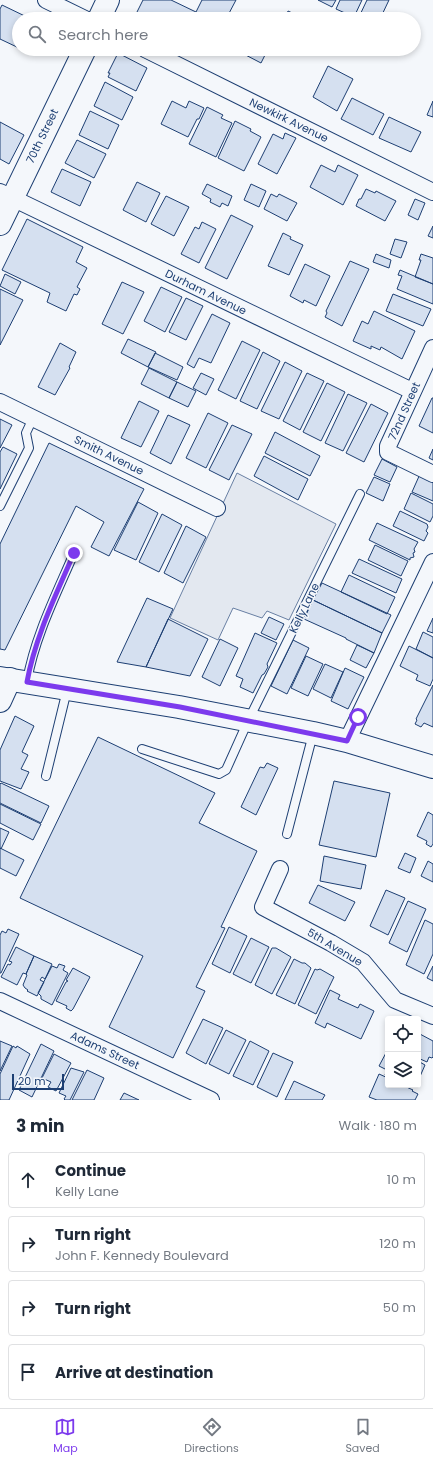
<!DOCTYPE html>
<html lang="en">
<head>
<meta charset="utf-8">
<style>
	body { margin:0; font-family:Poppins,sans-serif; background:#f6f6f7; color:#1f2937 }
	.controls { position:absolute; right:12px; bottom:12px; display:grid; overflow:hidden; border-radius:4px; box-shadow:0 2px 6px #0003 }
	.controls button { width:36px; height:36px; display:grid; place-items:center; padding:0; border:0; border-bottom:1px solid #e0e1e3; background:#fff; color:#1f2937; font:20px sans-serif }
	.scale { position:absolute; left:12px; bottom:10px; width:52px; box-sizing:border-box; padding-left:4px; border:2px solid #1d3f73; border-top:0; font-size:11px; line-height:14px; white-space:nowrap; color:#1d3f73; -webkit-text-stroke:3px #f4f7fb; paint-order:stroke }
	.stop { position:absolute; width:12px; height:12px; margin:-9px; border:3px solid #7c3aed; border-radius:50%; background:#fff }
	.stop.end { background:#7c3aed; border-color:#fff; box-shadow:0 1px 4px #0008 }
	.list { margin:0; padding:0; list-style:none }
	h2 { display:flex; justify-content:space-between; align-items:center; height:52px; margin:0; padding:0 16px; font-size:17px }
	h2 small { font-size:13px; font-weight:400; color:#747a83 }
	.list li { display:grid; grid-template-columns:26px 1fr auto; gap:12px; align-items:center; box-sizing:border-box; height:56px; margin:0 8px 8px; padding:0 8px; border:1px solid #e0e1e3; border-radius:4px }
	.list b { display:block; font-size:15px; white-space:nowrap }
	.list p { margin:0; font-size:13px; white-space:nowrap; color:#747a83 }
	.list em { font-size:13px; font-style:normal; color:#747a83 }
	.icon { flex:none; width:22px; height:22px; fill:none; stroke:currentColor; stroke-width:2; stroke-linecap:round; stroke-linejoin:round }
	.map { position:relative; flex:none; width:433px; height:1100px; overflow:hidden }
	.search { position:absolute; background:#fff; box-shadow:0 2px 6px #0003; left:12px; right:12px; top:12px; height:44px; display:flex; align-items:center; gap:10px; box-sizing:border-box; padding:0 14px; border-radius:22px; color:#747a83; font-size:15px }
	.sheet { height:308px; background:#fff }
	nav { display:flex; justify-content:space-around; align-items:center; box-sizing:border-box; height:56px; border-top:1px solid #e0e1e3; background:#fff; font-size:11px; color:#747a83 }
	nav a { display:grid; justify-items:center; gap:2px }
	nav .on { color:#7c3aed }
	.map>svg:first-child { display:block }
	.parking { fill:#e3e8f0; stroke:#687fa3 }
	.building { fill:#d5e0f0; stroke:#1d3f73 }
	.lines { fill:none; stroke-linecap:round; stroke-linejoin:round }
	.lane-casing { stroke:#1d3f73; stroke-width:10 }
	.street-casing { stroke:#1d3f73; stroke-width:18 }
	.secondary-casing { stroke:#1d3f73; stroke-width:24 }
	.primary-casing { stroke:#1d3f73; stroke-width:24 }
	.lane { stroke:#f4f7fb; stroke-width:8 }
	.street { stroke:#f4f7fb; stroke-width:16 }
	.secondary { stroke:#f4f7fb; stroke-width:22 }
	.primary { stroke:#f4f7fb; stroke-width:22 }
	.route { stroke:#7c3aed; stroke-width:5 }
	.labels { text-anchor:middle; stroke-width:3; stroke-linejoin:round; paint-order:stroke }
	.street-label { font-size:11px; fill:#1d3f73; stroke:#f4f7fb }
</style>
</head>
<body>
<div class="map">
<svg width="433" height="1100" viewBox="0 0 433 1100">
	<rect width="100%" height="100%" fill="#f4f7fb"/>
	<!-- parking -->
	<path class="parking" d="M237 473 336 524 289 620 267 611 262 618 233 608 218 640 170 618Z"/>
	<!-- building -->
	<path class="building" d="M143 0H171L196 12 202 0H236L226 19H141L135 16Z
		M318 0H336L332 7Z
		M340 0H362L354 17 336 9Z
		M367 0H389L380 19H358Z
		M2 5 31 19H19V48L0 39V9Z
		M288 11 305 19H285Z
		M20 49H33L31 54Z
		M236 49H268L261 63 236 50Z
		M287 49H296L295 53Z
		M118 53 147 68 136 91 108 77 110 73H108Z
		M328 66 353 79 337 111 313 97Z
		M105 82 133 97 122 120 94 106Z
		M352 98 384 114 373 135 341 119Z
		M172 101 186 108 189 101 204 108 199 119H197L188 137 161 124Z
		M433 101V117L427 115Z
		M207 107 223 115 221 118 232 123 216 157 189 144Z
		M90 111 119 125 108 149 79 135Z
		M389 117 421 132 411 152 379 138Z
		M235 121 251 129 250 131 261 137 244 171 218 158Z
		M0 122 24 135 9 164 0 159Z
		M285 133 296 138 277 174 258 164 273 134 283 139Z
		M77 140 106 154 94 178 65 163Z
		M321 165 335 172 338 165 358 175 343 205 310 187Z
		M62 169 91 182 80 206 51 192Z
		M137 182 160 193 146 222 123 210Z
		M207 184 232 196 228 206 222 203 220 207 210 202 211 199 202 194Z
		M251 184 266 191 259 207 244 200Z
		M366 189 375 193 376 191 396 201 385 221 356 206 359 199H361Z
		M271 194 277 197 279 194 297 203 287 221 264 209Z
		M166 196 189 207 174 236 151 224Z
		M415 199 425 203 418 220 408 215Z
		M231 215 253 226 227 279 205 268Z
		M27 219 83 247 76 262 87 268 77 287 80 289 77 295 74 294 66 311 47 302 50 293 2 270Z
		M202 222 216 229 199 263 181 254 195 227 199 229Z
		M433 226V238L428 236Z
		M283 233 291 237 290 239 303 245 289 275 268 266Z
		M395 239 407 242 401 258 390 254Z
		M376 254 391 260 389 268 373 262Z
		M421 254 433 258V284L415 277 421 260H419Z
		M350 261 369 269 342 326 325 317 327 313 326 311Z
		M305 264 330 276 316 306 304 300 303 303 290 296Z
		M400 270 433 284V304L397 289 402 276 398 275Z
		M5 274 21 282 15 294 0 286Z
		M122 282 144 292 123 334 102 324Z
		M161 287 182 297 165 332 144 321Z
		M0 289 23 300 0 345Z
		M393 294 431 309 423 326 386 311Z
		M186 298 203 306 186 340 169 332Z
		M374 311 415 331 402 359 381 347 380 350 371 346V349L353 341 362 321 368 324Z
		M212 314 230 323 211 363 199 358 194 368 187 364Z
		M128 339 156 352 148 367 121 353Z
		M242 341 260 350 236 399 218 390Z
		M60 343 76 352 69 367 70 368 55 395 38 387Z
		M263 352 280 361 257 409 240 401Z
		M155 353 183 367 177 380 148 367Z
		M285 362 302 371 279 419 261 411Z
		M149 368 177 382 169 398 141 384Z
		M201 373 214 379 206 395 193 388Z
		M307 373 324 381 300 430 283 421Z
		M177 382 196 391 188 407 169 398Z
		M327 383 345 392 321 441 303 432Z
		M348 394 367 403 343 451 325 443Z
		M432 398H433V433L419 426Z
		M139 401 159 411 141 447 121 438Z
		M371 404 388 413 364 462 346 453Z
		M208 413 228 423 206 468 186 458Z
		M168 415 190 425 171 464 150 453Z
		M0 419 12 425 0 448Z
		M232 425 252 434 229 480 209 470Z
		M275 432 320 456 310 476 265 453Z
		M49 443 144 489 109 556 91 547 104 522 76 506 5 650 0 649V544Z
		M3 447 17 454 0 489V452Z
		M433 449V460L429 458Z
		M264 456 308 479 298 500 254 476Z
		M382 459 397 467 390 482 374 475Z
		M420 474 433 481V501L412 492Z
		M374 477 390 484 383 501 366 493Z
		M411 493 433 504V516L430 522 404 509Z
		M138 502 158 513 136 560 114 550Z
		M400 511 427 524 428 527 426 531 428 533 424 541 393 526Z
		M162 514 182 525 159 572 139 562Z
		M377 523 418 542 414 549 415 552 413 553 414 557 410 558V560L369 540Z
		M186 526 206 537 183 583 164 573Z
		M375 545 408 561 401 576 368 560Z
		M359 559 402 579 396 593 352 573Z
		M349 575 395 597 387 614 341 592Z
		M322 583 391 615 382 633 313 600Z
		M147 598 173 609 146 667 117 662Z
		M313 600 382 633 374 653 346 639V638L304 619Z
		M269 617 284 624 276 640 261 633Z
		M433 618V633L427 631Z
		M168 619 208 639 190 676 146 667Z
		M423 632 433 637V658L416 649Z
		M255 633 277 643 267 664 268 667 264 674 262 675 253 693 240 687 243 679 236 676Z
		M220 639 238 648 220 686 202 677Z
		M293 640 309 648 287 694 271 686Z
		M357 645 374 653 366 668 350 660Z
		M409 646 433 658V679L430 686 416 680 418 675 400 666Z
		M306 656 323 664 308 696 291 688Z
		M325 664 343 672 331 698 313 689Z
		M345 668 364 677 348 709 331 701Z
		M433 685V727L424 723 421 727 415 724 417 720 416 719Z
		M15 716 34 726 22 752 28 755 21 769 29 772 21 789 0 781V750Z
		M98 737 215 793 199 823 257 851 221 927 225 928 196 987 205 991 173 1058 109 1027 143 956 20 898Z
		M267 763 278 768 256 815 241 807 260 767 264 768Z
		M334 781 390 793 376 857 319 845Z
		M1 783 49 806 41 823 0 803V784Z
		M0 804 41 824 33 840 0 823Z
		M428 812 433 815V844L431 847 426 844 427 841 417 836Z
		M0 828 9 832 1 849 0 848Z
		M0 848 24 860 16 876 0 868Z
		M405 853 416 858 410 873 398 868Z
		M324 856 366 865 361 889 320 881Z
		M428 861 433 864V882L421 876Z
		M318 885 355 902 345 921 309 903Z
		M386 890 405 898 388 935 370 926Z
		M408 901 426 909 407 952 389 943Z
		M425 920 433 924V954L424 974 406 965Z
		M229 927 247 936 230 973 212 964Z
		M8 929 19 934 1 973H0V935L2 931 6 933Z
		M251 938 269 947 251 983 233 974Z
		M16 947 34 956 26 974 23 973 17 985 1 977 8 964 10 965 12 962 9 961Z
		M272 948H276L291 957 272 994 255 985Z
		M34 956 52 964 45 979 42 977 40 980 44 982 37 996 27 991 28 990 25 988 23 985 27 975 26 974Z
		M294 959 302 963H305L311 968 295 1004 276 995Z
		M59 964 65 966 63 970 68 973 52 1005 41 999V996L38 993 52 966 57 968Z
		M433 966V981L427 978Z
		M73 968 90 977 73 1009 71 1011 66 1008 67 1006 56 1001 66 982 68 981 66 980Z
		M315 969 317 970 320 969 334 977 316 1014 298 1005Z
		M330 990 340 995 338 999 358 1008 360 1004 374 1011 361 1039 327 1023 325 1028 315 1023Z
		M203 1019 223 1028 206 1064 186 1053Z
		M226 1030 246 1040 229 1074 209 1064Z
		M418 1033 433 1041V1057L432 1058 429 1057 427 1062 418 1058Z
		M0 1041 12 1046 0 1071Z
		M250 1041 269 1051 253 1085 233 1076Z
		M41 1044 54 1051 32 1097 19 1090Z
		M13 1046 16 1048 17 1046 30 1054 9 1100H0V1074Z
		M387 1051H388V1076L385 1075 387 1070 379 1066Z
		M273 1053 293 1062 277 1097 257 1087Z
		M54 1054 71 1063 56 1091 48 1087 51 1082 42 1078Z
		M418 1061 425 1065 418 1081Z
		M71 1068 84 1072 70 1100H65L64 1099 66 1096 59 1093Z
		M87 1070 104 1078 94 1100H72Z
		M379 1074 388 1078V1085H402L413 1090 412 1091 418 1094 415 1100H377L369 1097Z
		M294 1081 325 1095 322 1100H285Z
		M124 1093 139 1100H120Z"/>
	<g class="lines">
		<!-- lane casing -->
		<g class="lane-casing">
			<path id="lane" d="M0 506 29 448 26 433 33 418
				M27 681C35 636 56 595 74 553
				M142 749 219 774 226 770 248 721 360 494
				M46 776 67 690
				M287 834 313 734"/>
		</g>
		<!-- street casing -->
		<g class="street-casing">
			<path id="street" d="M46 0 85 19
				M145 49 433 192
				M0 192 412 391
				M433 348 388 446V452L433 474
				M0 402 217 508
				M347 741 433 562
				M280 869 263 907 331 943 363 962 395 1000 433 1016
				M0 1001 211 1100"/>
		</g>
		<!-- secondary casing -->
		<g class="secondary-casing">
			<path id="secondary" d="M99 19 108 0
				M0 224 85 49
				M0 701 10 679"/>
		</g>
		<!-- primary casing -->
		<g class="primary-casing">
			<path id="primary" d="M0 678 179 707 313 733 347 741 433 767"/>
		</g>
		<!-- lane -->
		<use href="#lane" class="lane"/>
		<!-- street -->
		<use href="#street" class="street"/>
		<!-- secondary -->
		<use href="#secondary" class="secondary"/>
		<!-- primary -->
		<use href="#primary" class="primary"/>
	</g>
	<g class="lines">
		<!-- route -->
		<path class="route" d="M74 553C56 595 35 637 27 682L180 707 347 741 358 717"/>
	</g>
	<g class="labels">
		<!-- street labels -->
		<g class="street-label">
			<text transform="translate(289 120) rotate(26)" y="4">Newkirk Avenue</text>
			<text transform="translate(42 136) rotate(-64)" y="4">70th Street</text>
			<text transform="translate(206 292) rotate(26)" y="4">Durham Avenue</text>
			<text transform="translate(404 411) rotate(-66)" y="4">72nd Street</text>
			<text transform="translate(109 455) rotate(26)" y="4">Smith Avenue</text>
			<text transform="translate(304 608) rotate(-64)" y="4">Kelly Lane</text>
			<text transform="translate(335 947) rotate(31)" y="4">5th Avenue</text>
			<text transform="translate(105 1050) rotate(25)" y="4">Adams Street</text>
		</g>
	</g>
</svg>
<div class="controls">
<button><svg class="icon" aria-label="locate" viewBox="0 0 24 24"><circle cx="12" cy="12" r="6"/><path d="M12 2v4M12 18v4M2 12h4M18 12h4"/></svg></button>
<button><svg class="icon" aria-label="layers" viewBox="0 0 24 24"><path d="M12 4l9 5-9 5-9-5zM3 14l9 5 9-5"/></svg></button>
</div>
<div class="scale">20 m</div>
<div class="stop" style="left:358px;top:717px"></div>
<div class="stop end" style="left:74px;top:553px"></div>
<div class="search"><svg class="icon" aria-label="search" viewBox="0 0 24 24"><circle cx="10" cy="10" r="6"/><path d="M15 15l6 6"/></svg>Search here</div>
</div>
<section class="sheet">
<h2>3 min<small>Walk · 180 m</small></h2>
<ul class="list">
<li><svg class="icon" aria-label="ahead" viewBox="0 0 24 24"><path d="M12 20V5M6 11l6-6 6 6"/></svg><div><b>Continue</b><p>Kelly Lane</p></div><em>10 m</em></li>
<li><svg class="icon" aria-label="right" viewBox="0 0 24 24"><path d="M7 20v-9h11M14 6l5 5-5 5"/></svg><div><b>Turn right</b><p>John F. Kennedy Boulevard</p></div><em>120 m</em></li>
<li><svg class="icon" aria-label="right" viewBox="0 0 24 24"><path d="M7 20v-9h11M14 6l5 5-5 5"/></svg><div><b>Turn right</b></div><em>50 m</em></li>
<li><svg class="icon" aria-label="arrive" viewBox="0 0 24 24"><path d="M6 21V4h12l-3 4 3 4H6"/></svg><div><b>Arrive at destination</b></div></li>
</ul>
</section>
<nav>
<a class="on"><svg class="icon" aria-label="map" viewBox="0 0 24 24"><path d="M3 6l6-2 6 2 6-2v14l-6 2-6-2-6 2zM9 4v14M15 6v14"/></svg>Map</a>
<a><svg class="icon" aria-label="directions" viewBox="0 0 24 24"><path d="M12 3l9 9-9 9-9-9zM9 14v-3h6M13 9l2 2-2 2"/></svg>Directions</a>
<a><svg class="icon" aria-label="saved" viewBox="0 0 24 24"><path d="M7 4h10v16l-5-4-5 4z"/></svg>Saved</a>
</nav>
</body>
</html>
